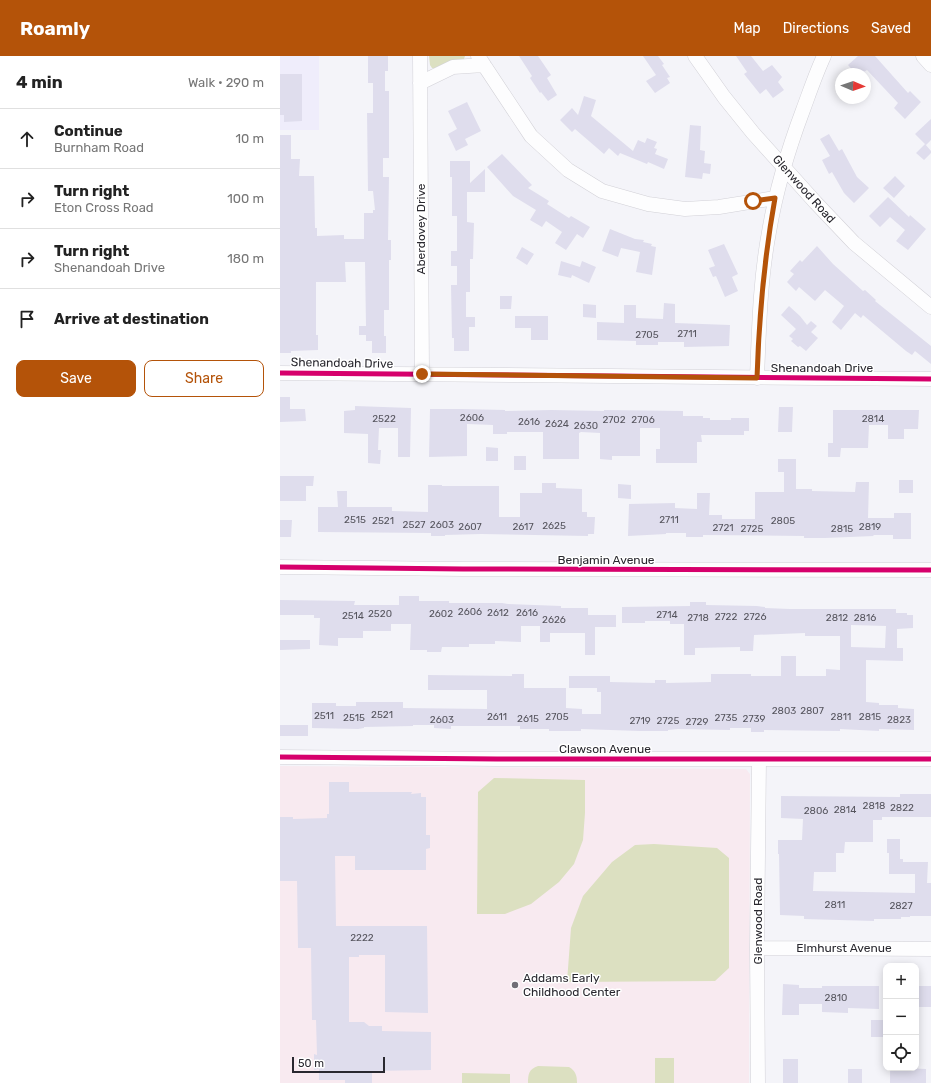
<!DOCTYPE html>
<html lang="en">
<head>
<meta charset="utf-8">
<style>
	body { margin:0; font-family:Rubik,sans-serif; background:#f6f6f6; color:#222 }
	.controls { position:absolute; right:12px; bottom:12px; display:grid; overflow:hidden; border-radius:8px; box-shadow:0 2px 10px #0003 }
	.controls button { width:36px; height:36px; display:grid; place-items:center; padding:0; border:0; border-bottom:1px solid #e0e0e0; background:#fff; color:#222; font:20px sans-serif }
	.compass { position:absolute; left:555px; top:12px; width:36px; height:36px; border-radius:50%; background:#fff; box-shadow:0 2px 10px #0003; rotate:92deg }
	.scale { position:absolute; left:12px; bottom:10px; width:93px; box-sizing:border-box; padding-left:4px; border:2px solid #29282f; border-top:0; font-size:11px; line-height:14px; white-space:nowrap; color:#29282f; -webkit-text-stroke:3px #fff; paint-order:stroke }
	.stop { position:absolute; width:12px; height:12px; margin:-9px; border:3px solid #b45309; border-radius:50%; background:#fff }
	.stop.end { background:#b45309; border-color:#fff; box-shadow:0 1px 4px #0008 }
	.list { margin:0; padding:0; list-style:none }
	h2 { display:flex; justify-content:space-between; align-items:center; height:52px; margin:0; padding:0 16px; font-size:17px }
	h2 small { font-size:13px; font-weight:400; color:#767676 }
	.list li { display:grid; grid-template-columns:26px 1fr auto; gap:12px; align-items:center; box-sizing:border-box; height:60px; padding:0 16px; border-top:1px solid #e0e0e0 }
	.list b { display:block; font-size:15px; white-space:nowrap }
	.list p { margin:0; font-size:13px; white-space:nowrap; color:#767676 }
	.list em { font-size:13px; font-style:normal; color:#767676 }
	.actions { display:flex; gap:8px; padding:12px 16px }
	.actions a { flex:1; padding:9px 0; border:1px solid #b45309; border-radius:8px; text-align:center; font-size:14px; color:#b45309 }
	.actions .main { background:#b45309; color:#fff }
	.icon { flex:none; width:22px; height:22px; fill:none; stroke:currentColor; stroke-width:2; stroke-linecap:round; stroke-linejoin:round }
	.map { position:relative; flex:none; width:651px; height:1027px; overflow:hidden }
	header { display:flex; align-items:center; gap:24px; box-sizing:border-box; height:56px; padding:0 20px; background:#b45309; color:#fff }
	header strong { font-size:19px }
	nav { display:flex; gap:22px; margin-inline-start:auto; font-size:14px }
	main { display:flex }
	aside { flex:1; background:#fff }
	.map>svg:first-child { display:block }
	.built { fill:#efedfb }
	.education { fill:#f8eaf0 }
	.green { fill:#dce0c1 }
	.building { fill:#dfdded; fill-rule:evenodd }
	.lines { fill:none; stroke-linecap:round; stroke-linejoin:round }
	.minor-casing { stroke:#d2d1d7; stroke-width:15 }
	.minor { stroke:#fdfdfe; stroke-width:14 }
	.cycleway-casing { stroke:#fff; stroke-width:8 }
	.cycleway { stroke:#d6006c; stroke-width:5 }
	.route { stroke:#b45309; stroke-width:5 }
	.poi-dot { fill:#706f76; stroke:#fff; stroke-width:1.5 }
	.labels { text-anchor:middle; stroke-width:3; stroke-linejoin:round; paint-order:stroke }
	.number-label { font-size:10px; fill:#56555e }
	.street-label { font-size:12px; fill:#29282f; stroke:#fff }
	.poi-label { font-size:12px; fill:#29282f; stroke:#fff; text-anchor:start }
</style>
</head>
<body>
<header>
<strong>Roamly</strong>
<nav><a>Map</a><a>Directions</a><a>Saved</a></nav>
</header>
<main>
<aside>
<h2>4 min<small>Walk · 290 m</small></h2>
<ul class="list">
<li><svg class="icon" aria-label="ahead" viewBox="0 0 24 24"><path d="M12 20V5M6 11l6-6 6 6"/></svg><div><b>Continue</b><p>Burnham Road</p></div><em>10 m</em></li>
<li><svg class="icon" aria-label="right" viewBox="0 0 24 24"><path d="M7 20v-9h11M14 6l5 5-5 5"/></svg><div><b>Turn right</b><p>Eton Cross Road</p></div><em>100 m</em></li>
<li><svg class="icon" aria-label="right" viewBox="0 0 24 24"><path d="M7 20v-9h11M14 6l5 5-5 5"/></svg><div><b>Turn right</b><p>Shenandoah Drive</p></div><em>180 m</em></li>
<li><svg class="icon" aria-label="arrive" viewBox="0 0 24 24"><path d="M6 21V4h12l-3 4 3 4H6"/></svg><div><b>Arrive at destination</b></div></li>
</ul>
<div class="actions"><a class="main">Save</a><a>Share</a></div>
</aside>
<div class="map">
<svg width="651" height="1027" viewBox="0 0 651 1027">
	<rect width="100%" height="100%" fill="#f4f4f9"/>
	<!-- built -->
	<path class="built" d="M0 0H39V74H0Z"/>
	<!-- education -->
	<path class="education" d="M0 710 466 713 470 718 469 1027H0Z"/>
	<!-- green -->
	<path class="green" d="M149 0H185L184 3 156 13 152 12 150 9Z
		M214 722 305 724V757L303 784 294 808 279 826 251 848 225 858H197L198 736Z
		M374 788 437 792 449 802V912L435 925 287 926 291 872 303 840 332 806 355 789Z
		M394 1002V1027H375V1002Z
		M258 1010 289 1011C296 1015 297 1020 297 1027H248C248 1018 249 1013 258 1010Z
		M182 1017 230 1018V1027H182Z"/>
	<!-- building -->
	<path class="building" d="M88 0H108V15H105V35H109V102H103V121H109L108 184H111V204H109V254H104V280H106V297H92V285H86V279H79V270H86L85 206H65L66 226H36V279H38V294L11 295V297H0V79H11V103H20L19 120H34L35 172H37V180L64 179V183H84V157H93V154H95L93 135H88L87 57H93V27H88Z
		M239 0H258L271 19 267 22 277 39 268 45 261 36 260 37 250 22 252 20Z
		M363 0H378L384 8 382 9 390 21 387 22 390 27 375 37 366 25 376 19Z
		M456 0H471L483 15 492 9 502 21 498 26 504 34 493 42 486 33 480 38 464 18 467 16Z
		M578 0H595L628 37 630 35 641 46 625 63 614 52 618 47 587 14 581 18H576L568 9Z
		M0 18H22V65L4 66V59H0Z
		M304 40 316 44 311 60 353 95 358 84 365 87 367 82 377 86 374 92 377 93 375 98 388 103 384 113 368 106 367 108 340 97 338 100 329 92 324 98 295 73 292 76 280 64 292 52 298 59Z
		M187 46 201 75 185 83 188 89 176 95 168 78 177 73 168 55Z
		M651 63V84L646 89 635 78Z
		M410 69 421 70 420 94 425 95 424 107 431 108 430 118 423 117 422 123 405 121Z
		M549 78 559 95 562 93 577 121 589 132 574 147 564 137 552 116 549 118 542 104 550 100 540 83Z
		M645 88 651 95V97L644 104 636 97Z
		M222 98 252 129 248 132 269 145 267 148 289 162 291 160 310 171 303 182 297 178 286 194 275 187 282 176 266 165 262 171 250 164 256 154 233 140 207 111Z
		M170 105H190V127L205 113V136H187V166L194 167 193 203H190V236H186V261H195V271H189V295H174V282H172L171 229H177V210H171V195H177V160H172V121H170Z
		M615 120 625 130 614 142 603 132Z
		M608 141 629 161 630 159 646 173 628 194 616 185 625 174 610 161 600 171 589 160Z
		M330 173 355 183 364 184 363 186 372 188 371 190 376 191 372 219 356 216 360 196 341 192 338 201 322 195Z
		M444 188 458 218 452 221 458 235 445 241 436 220 433 221 429 212 435 210 428 194Z
		M537 190 553 208 583 235 585 234 596 244 595 245 651 290V308L635 295 632 299 626 295 583 259 581 262 575 257 561 274 552 266 564 250 545 234 535 245 519 231 516 235 507 226 514 218 510 215 520 204 522 206Z
		M242 191 254 198 247 209 236 202Z
		M281 205 300 211 302 205 316 211 309 227 292 219 291 222 278 219Z
		M220 240H232L231 253H220Z
		M384 247 395 248V267L450 269 449 290 404 291V286H378V289H356V285L317 284V266L344 267V249H356V262L383 263Z
		M303 248 316 249V262L303 261Z
		M509 250 520 260 527 269 531 265 537 270 531 276 538 282 526 295 520 290 518 291 511 285 513 283 509 280 516 273 501 259Z
		M235 260H268V284H251V272H235Z
		M0 341H10V353H25L26 365 0 366Z
		M75 350 131 352 130 401H118V372H99L98 394H101L100 408 88 407V378L64 377V355L75 354Z
		M499 351H513L512 376H498Z
		M150 353H181L225 354V355L271 354 324 355V354L403 355V360H423V362H430V364H451V362H469V375H464V379H421L422 386H417V407H376V393H380V372H360V400H332V404L320 403V377L301 376 299 377V403H263V376H227V378H213V369L187 368V400L149 401Z
		M553 354H639L638 373H624V383H608V369H589L588 392H561L560 401H548V387H553Z
		M206 391 218 392V405H206Z
		M234 400H246V414H234Z
		M498 403H516V433H532V435L575 436 576 426H589L588 462H614V457H631V483H613V479H593L594 480 545 482H524V480L423 479V481H406V477H386V478L348 480 349 448 395 447V452L417 453V437H430L429 459H442V463H475V436H504V416H498Z
		M0 420H34L33 430H26V445H0Z
		M619 424H633V437H619Z
		M262 427H276V432L302 433V456H307V461H315L314 478H308V480L201 478 165 479V480H151V477L38 476V451H58L57 435H67V451H112V455L148 456V429H162V430H219V461H240V437H262Z
		M338 428 351 429V443L338 442Z
		M0 464H12L11 481H0Z
		M119 540H139V545H169V547H222L228 548 281 550V552H308V559H336V571H315V599H305V577H270V586H260V570H241V586L215 585V588H189V591H162L161 596H147V594H130L131 568H111V575H83V582H58V590L39 589 40 562H34V559H0V544L75 545 74 549H119Z
		M410 546H426V549L477 550 485 551V552L510 553H616V557H627V559H633V572L617 573V592H623V605L586 604V646L599 647V649H618V652L634 653V674L599 673V675L560 673V675L484 674V676H471V672H450V674L398 673 388 674V675H360L301 673V675H269V673H240V670H171V673L154 672V669H133V670L84 671V672L78 673 32 672V647H56V650H76V646H123V652L207 653V634H148V619L232 620V618H244V632H286V652L302 653V658H321V636H317V632H289V620H330V626L375 627V624H386V627L431 626V618H471V620H501V600H516V620H546V613L560 614V580H525V577L474 579 473 595H460V591L415 592V599H404V568H390V565H365V567H342V551L410 550ZM571 569 606 570 605 592 571 591Z
		M0 584H30V593L0 594Z
		M0 669H28V680H0Z
		M49 726H69V736H132L131 738 141 737V741H146V779H150V792L146 793V814H75V800H55L56 870H147L148 957 105 956V899H79V901H69V966H84L89 970H102V975L151 976V1014L92 1015V1027H65V1024H39V1013L34 1014V998L37 999 36 964H32L31 892H18L17 825H0V761H13V763L47 762V758H49Z
		M620 738H651V761H602V764H593V786H565L564 797H556V816H534L533 835 635 837V818H609V797H607V783H620V803H623V806H648L647 827H651V860H630V861H621V863H594V865L524 863V860L500 859 499 798H498V784H522L523 763 501 762V740L620 741Z
		M503 928 519 929V932H542V930H599V953L568 952V957L542 956V948H519V959H502Z
		M636 930H651V951H636Z
		M591 964H603V981H591Z
		M503 1003H518V1027H503Z
		M626 1012 646 1013V1027H610V1015H626Z
		M568 1013H582V1027H568Z"/>
	<g class="lines">
		<!-- minor casing -->
		<g class="minor-casing">
			<path id="minor" d="M140 0 142 318
				M198 0 251 80 288 114 322 135 368 148 405 153 439 151 495 142
				M415 0 444 41 473 77 536 147 574 187 651 251
				M643 0 651 9
				M140 27 173 11 204 9
				M0 317 651 323
				M477 322C479 273 480 224 489 176 496 134 508 94 523 54 530 35 536 17 544 0
				M0 511 183 513 651 514
				M0 701 217 703H651
				M477 892 651 893
				M478 1027 477 892 479 703"/>
		</g>
		<!-- minor -->
		<use href="#minor" class="minor"/>
		<!-- cycleway casing -->
		<g class="cycleway-casing">
			<path id="cycleway" d="M0 317 651 323
				M0 511 183 513 651 514
				M0 701 217 703H651"/>
		</g>
		<!-- cycleway -->
		<use href="#cycleway" class="cycleway"/>
	</g>
	<g class="lines">
		<!-- route -->
		<path class="route" d="M142 318 477 322C479 260 484 203 495 142L473 145"/>
	</g>
	<!-- markers -->
	<circle class="poi-dot" cx="235" cy="929" r="4"/>
	<g class="labels">
		<!-- number labels -->
		<g class="number-label">
			<text x="407" y="281">2711</text>
			<text x="367" y="282">2705</text>
			<text x="192" y="365">2606</text>
			<text x="104" y="366">2522</text>
			<text x="593" y="366">2814</text>
			<text x="334" y="367">2702</text>
			<text x="363" y="367">2706</text>
			<text x="249" y="369">2616</text>
			<text x="277" y="371">2624</text>
			<text x="306" y="373">2630</text>
			<text x="75" y="467">2515</text>
			<text x="389" y="467">2711</text>
			<text x="103" y="468">2521</text>
			<text x="503" y="468">2805</text>
			<text x="134" y="472">2527</text>
			<text x="162" y="472">2603</text>
			<text x="274" y="473">2625</text>
			<text x="190" y="474">2607</text>
			<text x="243" y="474">2617</text>
			<text x="590" y="474">2819</text>
			<text x="443" y="475">2721</text>
			<text x="472" y="476">2725</text>
			<text x="562" y="476">2815</text>
			<text x="190" y="559">2606</text>
			<text x="218" y="560">2612</text>
			<text x="247" y="560">2616</text>
			<text x="100" y="561">2520</text>
			<text x="161" y="561">2602</text>
			<text x="387" y="562">2714</text>
			<text x="73" y="563">2514</text>
			<text x="446" y="564">2722</text>
			<text x="475" y="564">2726</text>
			<text x="418" y="565">2718</text>
			<text x="557" y="565">2812</text>
			<text x="585" y="565">2816</text>
			<text x="274" y="567">2626</text>
			<text x="504" y="658">2803</text>
			<text x="532" y="658">2807</text>
			<text x="102" y="662">2521</text>
			<text x="44" y="663">2511</text>
			<text x="217" y="664">2611</text>
			<text x="277" y="664">2705</text>
			<text x="561" y="664">2811</text>
			<text x="590" y="664">2815</text>
			<text x="74" y="665">2515</text>
			<text x="446" y="665">2735</text>
			<text x="248" y="666">2615</text>
			<text x="474" y="666">2739</text>
			<text x="162" y="667">2603</text>
			<text x="619" y="667">2823</text>
			<text x="360" y="668">2719</text>
			<text x="388" y="668">2725</text>
			<text x="417" y="669">2729</text>
			<text x="594" y="753">2818</text>
			<text x="622" y="755">2822</text>
			<text x="565" y="757">2814</text>
			<text x="536" y="758">2806</text>
			<text x="555" y="852">2811</text>
			<text x="621" y="853">2827</text>
			<text x="82" y="885">2222</text>
			<text x="556" y="945">2810</text>
		</g>
		<!-- street labels -->
		<g class="street-label">
			<text transform="translate(524 133) rotate(48)" y="4">Glenwood Road</text>
			<text transform="translate(141 173) rotate(-90)" y="4">Aberdovey Drive</text>
			<text transform="translate(62 307) rotate(1)" y="4">Shenandoah Drive</text>
			<text x="542" y="316">Shenandoah Drive</text>
			<text x="326" y="508">Benjamin Avenue</text>
			<text x="325" y="697">Clawson Avenue</text>
			<text transform="translate(478 865) rotate(-90)" y="4">Glenwood Road</text>
			<text x="564" y="896">Elmhurst Avenue</text>
		</g>
		<!-- poi labels -->
		<g class="poi-label">
			<text x="243" y="926">Addams Early<tspan x="243" dy="14">Childhood Center</tspan></text>
		</g>
	</g>
</svg>
<div class="controls">
<button>+</button>
<button>−</button>
<button><svg class="icon" aria-label="locate" viewBox="0 0 24 24"><circle cx="12" cy="12" r="6"/><path d="M12 2v4M12 18v4M2 12h4M18 12h4"/></svg></button>
</div>
<svg class="compass" viewBox="-18 -18 36 36"><path d="M0-13l5 13h-10z" fill="#e53935"/><path d="M0 13l5-13h-10z" fill="#767676"/></svg>
<div class="scale">50 m</div>
<div class="stop" style="left:473px;top:145px"></div>
<div class="stop end" style="left:142px;top:318px"></div>
</div>
</main>
</body>
</html>
